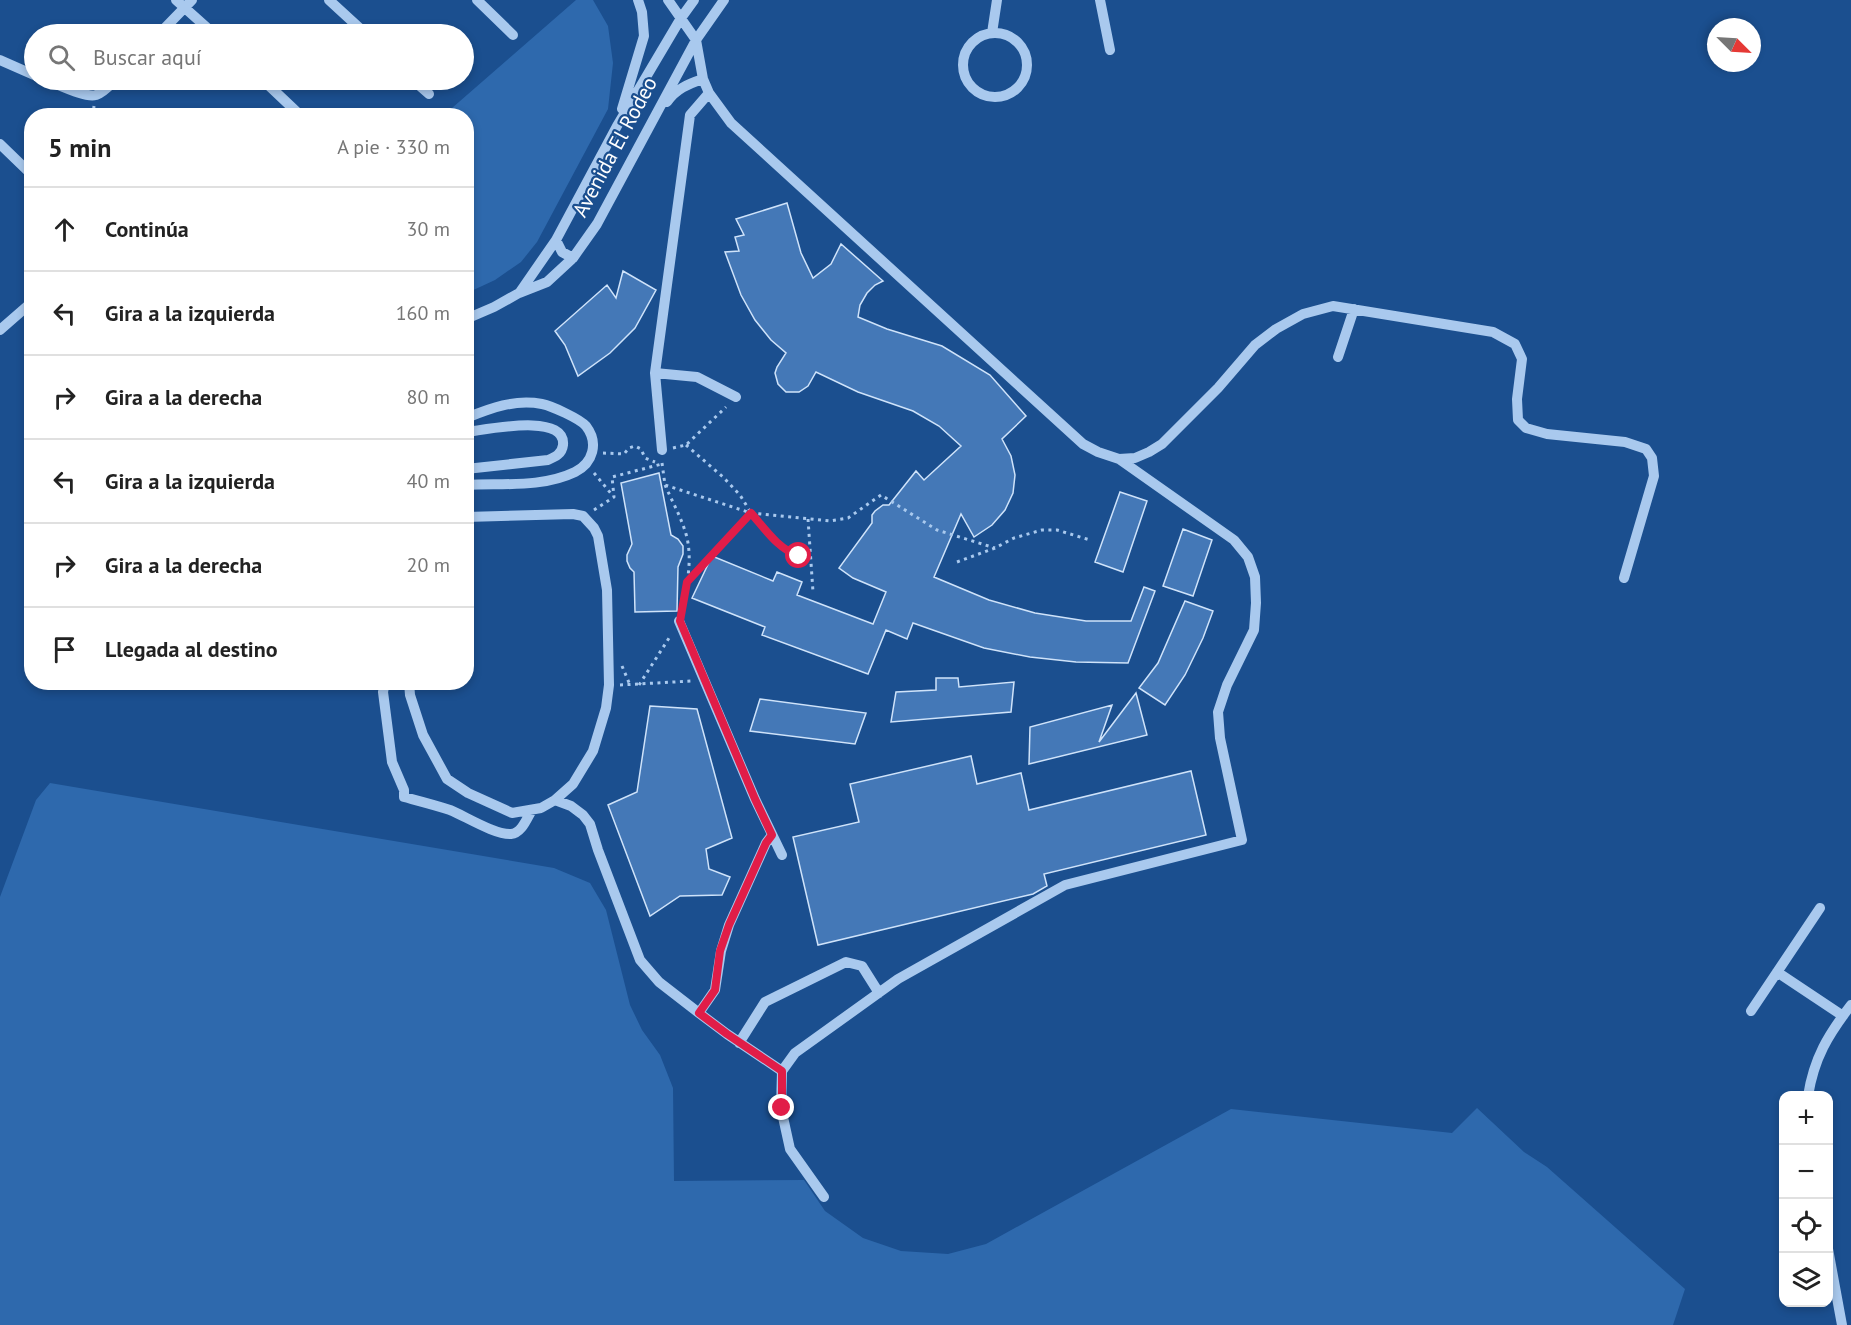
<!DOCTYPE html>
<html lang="es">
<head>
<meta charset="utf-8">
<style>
	body { margin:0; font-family:"PT Sans",sans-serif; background:#f6f6f6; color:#222 }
	.controls { position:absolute; right:18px; bottom:18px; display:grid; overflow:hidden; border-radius:12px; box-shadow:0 3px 9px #0003 }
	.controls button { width:54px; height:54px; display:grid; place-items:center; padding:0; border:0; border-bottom:2px solid #e0e0e0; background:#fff; color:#222; font:30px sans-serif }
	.compass { position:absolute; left:1707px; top:18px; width:54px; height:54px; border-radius:50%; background:#fff; box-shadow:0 3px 9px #0003; rotate:114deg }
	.stop { position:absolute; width:18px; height:18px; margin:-14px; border:4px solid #e11d48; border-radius:50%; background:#fff }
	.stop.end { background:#e11d48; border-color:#fff; box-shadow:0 2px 6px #0008 }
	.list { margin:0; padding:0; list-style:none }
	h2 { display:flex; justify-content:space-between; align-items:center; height:78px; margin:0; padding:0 24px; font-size:26px }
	h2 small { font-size:20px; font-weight:400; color:#767676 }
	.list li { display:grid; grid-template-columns:39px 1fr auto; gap:18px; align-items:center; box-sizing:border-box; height:84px; padding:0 24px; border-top:2px solid #e0e0e0 }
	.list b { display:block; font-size:22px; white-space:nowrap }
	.list em { font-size:20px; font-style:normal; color:#767676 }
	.icon { flex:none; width:33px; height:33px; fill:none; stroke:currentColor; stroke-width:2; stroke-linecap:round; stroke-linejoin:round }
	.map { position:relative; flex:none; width:1851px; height:1325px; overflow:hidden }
	.search { position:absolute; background:#fff; box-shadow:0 3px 9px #0003; left:24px; top:24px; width:450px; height:66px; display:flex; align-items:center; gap:15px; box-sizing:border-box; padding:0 21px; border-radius:33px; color:#767676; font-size:22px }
	.panel { position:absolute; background:#fff; box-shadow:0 3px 9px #0003; left:24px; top:108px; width:450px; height:582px; border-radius:24px }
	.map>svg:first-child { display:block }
	.green { fill:#2e69ad }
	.building { fill:#4478b7; stroke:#cfe3fa; stroke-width:1.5 }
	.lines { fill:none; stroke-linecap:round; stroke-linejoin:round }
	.path { stroke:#a9c9ee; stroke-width:3; stroke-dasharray:3 4.5; stroke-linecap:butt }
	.minor { stroke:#a9c9ee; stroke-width:10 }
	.route { stroke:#e11d48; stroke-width:8 }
	.labels { text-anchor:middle; stroke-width:4.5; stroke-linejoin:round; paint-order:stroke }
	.street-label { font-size:21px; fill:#fff; stroke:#1b4f8f }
</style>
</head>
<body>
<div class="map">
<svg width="1851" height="1325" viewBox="0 0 1851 1325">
	<rect width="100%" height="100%" fill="#1b4f8f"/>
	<!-- green -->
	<path class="green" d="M576 0H593L608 26 613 63 608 109 537 242 521 262 495 280 467 293 466 116 444 115Z
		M50 783 554 868 590 883 606 910 630 1005 642 1030 660 1055 673 1088 674 1181 804 1180 825 1211 863 1238 901 1251 948 1254 986 1244 1231 1109 1452 1133 1477 1108 1524 1152 1547 1167 1685 1289 1673 1325H0V897L36 800Z"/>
	<!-- building -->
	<path class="building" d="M787 203 801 253 813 278 831 264 841 244 883 281 875 285 867 293 860 305 858 317 887 329 942 346 990 375 1026 416 1002 439 1011 456 1015 475 1013 493 1005 510 992 525 974 537 961 514 934 577 989 600 1035 613 1086 621H1131L1144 587 1155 591 1128 663 1076 662 1030 657 984 648 913 623 907 639 886 630 868 674 762 635 765 627 692 598 712 556 773 581 777 572 802 582 797 595 873 624 886 592 853 578 839 568 872 523V515L875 511 883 505H889L916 471 924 480 961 446 939 426 913 411 858 392 816 372 808 386 799 392H786L778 384 775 373 777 367 786 353 771 340 755 320 741 295 725 252 739 251 735 237 744 235 736 219Z
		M623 271 656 290 635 328 610 353 578 376 565 345 555 331 607 285 616 298Z
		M659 473 671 535 678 539 683 546V554L678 567 677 611 635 612 634 572 630 568 627 561V555L632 544 621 483Z
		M1120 492 1147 501 1123 572 1095 562Z
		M1183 529 1212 540 1193 596 1163 586Z
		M1185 601 1213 611 1203 638 1185 675 1165 705 1139 688 1158 663Z
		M936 678H958L959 687 1014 682 1011 712 891 722 896 692 936 690Z
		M1136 693 1147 735 1029 764 1030 727 1112 705 1099 742Z
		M760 699 866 713 855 744 750 731Z
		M650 706 697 709 732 838 706 849 709 869 730 877 722 895 680 896 650 916 608 805 637 792Z
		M971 756 977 784 1021 773 1029 810 1191 771 1206 835 1044 874 1047 886 1033 894 818 945 793 837 859 822 850 784Z"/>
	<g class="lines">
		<!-- path -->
		<path class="path" d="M93 116 94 106
			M686 445 723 477 740 495 751 513 781 546 789 553 810 557
			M673 448 686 445 726 407
			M603 453 624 454 629 448 635 446 641 449 645 458 655 462
			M662 463 665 485 751 513 830 521 848 518 881 495 937 530 995 548
			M594 473 613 496
			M665 485C672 501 681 517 686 534 693 558 687 586 682 610
			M594 510 614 497 612 477 662 464
			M808 519 813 592
			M957 562 995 548 1014 538 1042 530H1057L1090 540
			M687 582 751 513
			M622 666 630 685
			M620 685 691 681
			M639 685 671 635"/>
		<!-- minor -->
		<path class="minor" d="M176 0 214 34
			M329 0 366 34
			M477 0 513 35
			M668 0 696 40 703 79 709 93 731 123 1083 444 1098 452 1119 459 1135 458 1149 452 1162 444 1218 388 1255 345 1276 329 1303 314 1333 306 1493 332 1515 344 1522 359 1517 399 1518 420 1526 428 1547 434 1625 442 1646 449 1652 458 1654 476 1624 578
			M1100 0 1110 50
			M963 65a32 32 0 1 1 64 0a32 32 0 1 1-64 0Z
			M992 33 997 0
			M159 34 192 0
			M0 60 34 75
			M46 80C58 84 84 98 96 95 104 92 110 85 115 80
			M263 80 301 116
			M413 80 429 94
			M709 93 690 115 655 373 697 377 736 397
			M667 102C676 89 688 84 703 79
			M622 109 644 36 642 12 638 0
			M0 144 32 175
			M556 240 562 252 573 258
			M520 292 556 240 617 126 681 18 694 0
			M466 319 494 307 519 293 547 282 573 258 597 224 696 40 724 0
			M0 330 32 302
			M1338 357 1354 309
			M655 373 662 450
			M466 418C491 408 514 399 542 404 552 406 580 419 586 426 599 443 593 463 575 472 542 488 502 483 466 485
			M466 432C485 430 566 412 563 445 562 454 555 457 548 460L466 469
			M466 517 573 514 583 516 594 528 598 536 607 590 609 685 606 708 593 751 573 784 555 800
			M679 621 755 799 782 855
			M385 682 383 692 392 762 404 790V797C419 801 435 805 450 810 465 816 495 835 511 834 522 833 527 818 532 810
			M409 682 410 695 423 735 447 779 468 793 512 813 541 808 555 800 571 806 583 815 590 824 598 850 640 960 659 982 699 1013 727 1034 782 1071
			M1777 972 1843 1016
			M1751 1011 1820 908
			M699 1013 715 990 721 951 729 925 766 843 772 835
			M739 1043 765 1002 846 962 862 966 879 993
			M1808 1096C1814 1058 1828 1035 1851 1005
			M824 1197 790 1149 781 1108 782 1071 795 1053 898 979 1065 885 1242 840 1220 738 1218 712 1227 685 1254 630 1256 603 1255 577 1248 557 1234 540 1119 459
			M1828 1249 1842 1325"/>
	</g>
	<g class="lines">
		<!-- route -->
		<path class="route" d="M782 1108V1071L727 1034 699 1013 715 990 720 951 729 925 766 843 772 835 755 799 680 621 687 582 751 513C765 529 778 549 799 556"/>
	</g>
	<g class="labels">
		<!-- street labels -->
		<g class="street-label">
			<text transform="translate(615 147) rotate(-62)" y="7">Avenida El Rodeo</text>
		</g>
	</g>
</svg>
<div class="controls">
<button>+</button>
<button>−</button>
<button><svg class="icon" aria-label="locate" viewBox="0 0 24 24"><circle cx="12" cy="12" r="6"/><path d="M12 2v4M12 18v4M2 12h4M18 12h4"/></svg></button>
<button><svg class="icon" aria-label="layers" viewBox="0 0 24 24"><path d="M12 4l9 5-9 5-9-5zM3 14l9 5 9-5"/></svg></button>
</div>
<svg class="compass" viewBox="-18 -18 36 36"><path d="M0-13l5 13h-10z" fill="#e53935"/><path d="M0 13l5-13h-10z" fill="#767676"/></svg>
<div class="stop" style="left:799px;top:556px"></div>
<div class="stop end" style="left:782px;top:1108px"></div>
<div class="search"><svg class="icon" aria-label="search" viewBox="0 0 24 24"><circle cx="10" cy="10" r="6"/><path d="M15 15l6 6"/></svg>Buscar aquí</div>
<section class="panel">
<h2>5 min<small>A pie · 330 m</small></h2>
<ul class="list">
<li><svg class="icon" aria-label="ahead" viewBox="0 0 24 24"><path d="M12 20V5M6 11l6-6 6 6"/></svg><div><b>Continúa</b></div><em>30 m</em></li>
<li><svg class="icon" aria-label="left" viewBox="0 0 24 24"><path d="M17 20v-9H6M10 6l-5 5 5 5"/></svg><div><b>Gira a la izquierda</b></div><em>160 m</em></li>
<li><svg class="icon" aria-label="right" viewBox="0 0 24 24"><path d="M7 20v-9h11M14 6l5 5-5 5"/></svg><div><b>Gira a la derecha</b></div><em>80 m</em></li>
<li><svg class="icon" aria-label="left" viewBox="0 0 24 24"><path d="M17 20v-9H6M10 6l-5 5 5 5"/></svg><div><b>Gira a la izquierda</b></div><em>40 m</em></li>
<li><svg class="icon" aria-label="right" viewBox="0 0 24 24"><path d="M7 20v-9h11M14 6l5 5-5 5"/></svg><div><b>Gira a la derecha</b></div><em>20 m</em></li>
<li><svg class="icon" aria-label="arrive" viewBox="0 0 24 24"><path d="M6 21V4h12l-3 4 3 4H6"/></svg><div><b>Llegada al destino</b></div></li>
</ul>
</section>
</div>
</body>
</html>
